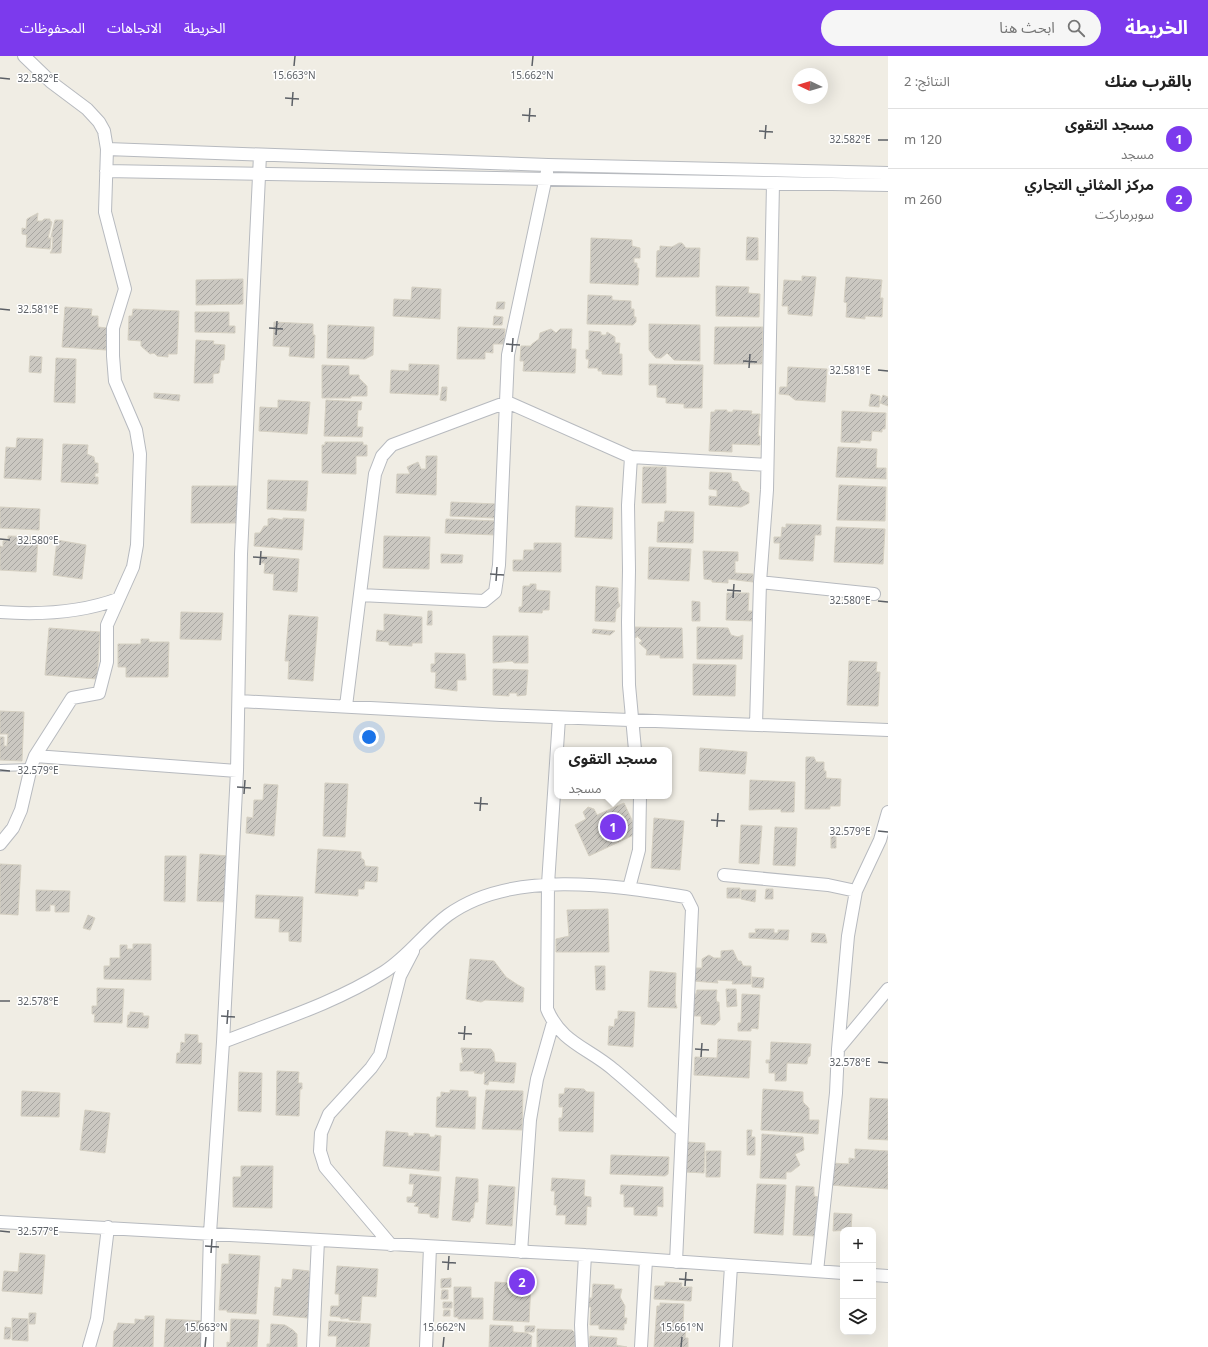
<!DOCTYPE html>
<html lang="ar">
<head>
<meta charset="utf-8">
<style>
	body { margin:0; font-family:"Noto Sans","Noto Sans Arabic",sans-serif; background:#f6f6f6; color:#222; direction:rtl }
	.controls { position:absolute; right:12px; bottom:12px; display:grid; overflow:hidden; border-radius:8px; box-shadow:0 4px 16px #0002 }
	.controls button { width:36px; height:36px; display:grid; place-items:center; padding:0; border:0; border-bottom:1px solid #e0e0e0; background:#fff; color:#222; font:20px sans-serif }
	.compass { position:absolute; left:792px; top:12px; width:36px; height:36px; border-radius:50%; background:#fff; box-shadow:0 4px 16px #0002; rotate:274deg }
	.you { position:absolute; left:369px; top:681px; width:14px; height:14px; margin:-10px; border:3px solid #fff; border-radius:50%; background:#1a73e8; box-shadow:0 0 0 6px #1a73e833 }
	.badge { display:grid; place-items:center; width:26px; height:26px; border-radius:50%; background:#7c3aed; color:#fff; font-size:13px; font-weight:700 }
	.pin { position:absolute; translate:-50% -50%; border:2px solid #fff; box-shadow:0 1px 4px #0006 }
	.popup { position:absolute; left:554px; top:691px; width:118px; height:52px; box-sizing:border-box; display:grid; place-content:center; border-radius:8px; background:#fff; filter:drop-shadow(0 1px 3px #0005); font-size:13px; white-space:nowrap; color:#767676 }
	.popup b { font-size:15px; color:#222 }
	.popup::after { content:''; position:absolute; left:50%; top:100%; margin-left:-8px; border:8px solid transparent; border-top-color:#fff }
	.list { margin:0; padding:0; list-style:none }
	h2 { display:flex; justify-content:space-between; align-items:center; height:52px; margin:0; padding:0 16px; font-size:17px }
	h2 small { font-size:13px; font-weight:400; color:#767676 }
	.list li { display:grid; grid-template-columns:26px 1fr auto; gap:12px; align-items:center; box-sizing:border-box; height:60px; padding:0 16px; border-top:1px solid #e0e0e0 }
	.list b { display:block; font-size:15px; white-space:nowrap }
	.list p { margin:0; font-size:13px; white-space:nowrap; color:#767676 }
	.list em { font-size:13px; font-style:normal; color:#767676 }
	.icon { flex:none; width:22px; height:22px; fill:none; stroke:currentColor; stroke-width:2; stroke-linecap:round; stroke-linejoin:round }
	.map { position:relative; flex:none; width:888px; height:1291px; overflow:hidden; direction:ltr }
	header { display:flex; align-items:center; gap:24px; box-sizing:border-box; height:56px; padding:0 20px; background:#7c3aed; color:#fff }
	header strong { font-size:19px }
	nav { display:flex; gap:22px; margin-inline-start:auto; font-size:14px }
	.search { width:280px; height:36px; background:#f6f6f6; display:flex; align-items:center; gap:10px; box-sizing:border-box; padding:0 14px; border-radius:22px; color:#767676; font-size:15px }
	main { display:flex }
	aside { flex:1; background:#fff }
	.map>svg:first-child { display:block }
	.building { fill:url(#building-hatch); stroke:#d5d0c2 }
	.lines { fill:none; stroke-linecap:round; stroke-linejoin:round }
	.lane-casing { stroke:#b7babf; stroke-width:8 }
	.street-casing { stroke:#b7babf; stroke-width:14 }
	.lane { stroke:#fff; stroke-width:6 }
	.street { stroke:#fff; stroke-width:12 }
	.ticks { fill:none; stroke:#5c6066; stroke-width:1.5 }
	.ticks-label { font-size:10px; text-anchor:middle; fill:#5c6066; stroke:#fff; stroke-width:3; stroke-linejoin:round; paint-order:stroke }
</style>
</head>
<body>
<header>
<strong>الخريطة</strong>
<div class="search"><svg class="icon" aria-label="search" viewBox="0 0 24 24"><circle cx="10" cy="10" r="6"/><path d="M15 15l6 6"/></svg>ابحث هنا</div>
<nav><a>الخريطة</a><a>الاتجاهات</a><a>المحفوظات</a></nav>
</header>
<main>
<aside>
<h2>بالقرب منك<small>النتائج: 2</small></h2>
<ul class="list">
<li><span class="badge">1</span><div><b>مسجد التقوى</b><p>مسجد</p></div><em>120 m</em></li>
<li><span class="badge">2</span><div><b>مركز المثاني التجاري</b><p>سوبرماركت</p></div><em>260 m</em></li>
</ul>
</aside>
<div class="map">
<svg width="888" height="1291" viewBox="0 0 888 1291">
	<defs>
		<pattern id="building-hatch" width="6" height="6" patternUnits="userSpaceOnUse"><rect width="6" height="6" fill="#cbc8c1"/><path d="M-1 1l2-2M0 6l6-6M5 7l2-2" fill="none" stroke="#a8a6a1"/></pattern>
	</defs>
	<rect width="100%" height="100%" fill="#f0ede4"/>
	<!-- building -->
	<path class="building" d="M38 157 37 165H42L44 163H50V165L52 166 48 182H51L50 193 26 191 27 179 22 178V172L26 173 27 163Z
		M55 164H63L61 197H50L52 194 53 181H51Z
		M747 181 758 182V204H746Z
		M591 182 632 184V190L640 192V202H634V207H637V212H639L638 229 590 227Z
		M679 187H682L686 192H700L699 221H656L657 195 660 194V190L672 191Z
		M802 220 816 221 812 260 788 258V250H782L784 224 802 225Z
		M846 221 882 224 880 242H883L882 261 865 260V263L846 261 847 247 844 246Z
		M243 223V248L196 249V224Z
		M716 230 749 231 748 237 760 238 759 261 716 260Z
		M412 231 441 233 440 263 393 260 394 243 411 244Z
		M588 239 612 240V244L631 245V253H634V261H636V266L633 269 587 268Z
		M497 246H505L504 253H496Z
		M65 251 92 253 91 260H98V271L107 272 106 294 62 291Z
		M133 253 179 255 177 298H168V301L157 300 154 297 150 298 141 290V285L128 284 129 260H132Z
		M195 256H229V270H235V277L195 276Z
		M494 260 503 261 502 269H493Z
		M274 266 313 268V279H315L314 302 289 300 290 291 273 290Z
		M649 268 700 269V305L674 304 667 297 661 302H656L649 294Z
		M328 269 374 271 373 299 365 303 327 302Z
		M458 271 505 273 504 288H493V297L485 296V303H457Z
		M715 271H763L762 308H714Z
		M551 273 556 277 560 273H572L571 293H576L575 317 523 315 524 305H520L521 290H531L532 288 539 283 540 277Z
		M589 275 601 276V279H606L607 276 615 281V287H620L619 298H622V319L602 318V315H598V312H588L589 303H586V294H589Z
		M196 284 214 285 213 288 225 289 224 304H221L219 317 213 318V327H194Z
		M30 300 42 301 41 317 29 316Z
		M56 302 76 303 75 347 54 346Z
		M409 308 439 309 438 339 390 337 391 314 409 315Z
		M649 308 703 309 702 352H684V348L666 347V342L657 341V329H649Z
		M322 309 349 310V319H359V322L367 330V340H351V342H322Z
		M788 311 827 313 825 346 795 344 789 339 779 338 780 331H787Z
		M442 331H447L446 345 440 344Z
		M154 337 180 339 179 345 154 342Z
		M871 338 880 340 879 351 869 350Z
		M883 339 888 341V350L880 347Z
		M278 344 310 346 307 378 259 375 260 351 278 352Z
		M326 344 362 346 361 354H358L357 371H363L362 381 324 380Z
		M715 354H727V356H733V354L752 355 751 358H760L758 380H760V389L732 388V396L709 395 711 356H715Z
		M842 355 886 357 885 373H882V376L872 375 871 385 860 384V387L841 386Z
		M17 382 43 383 41 424 4 422 6 391 16 392Z
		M325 386H363V389H367V400H356V418L322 417V389H325Z
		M63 388 88 389 87 398 94 401 95 407H98V417H95V421H98V428L61 426Z
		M838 391 877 393 876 412H886V423L836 421Z
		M426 400H437L436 439 396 437 397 418H410L407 411 418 406 421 413H426Z
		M643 411H666V447H642Z
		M710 416 731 417 732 425 738 426 742 434 749 437V447L741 451 709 449V440L717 441V434L709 433Z
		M268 424 308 425 306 455 267 453Z
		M839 429 886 431 885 465 837 464Z
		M192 430H241V467H191Z
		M451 446 496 448 495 462 450 460Z
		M576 450 613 452 612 483 575 481Z
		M0 451 40 453 39 474 0 472Z
		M665 455 694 456 693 487 657 486 658 466H664Z
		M272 462 283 464V462L304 463 302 494 254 490 255 477H260L264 470H268V463Z
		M446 463 497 465 496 479 445 477Z
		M786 468 821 469V479H815L813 505 779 503 780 487H774V481H781L782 471 786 472Z
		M836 471 885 473 883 508 834 506Z
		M8 480 38 481 36 516 0 514V490L3 491V485H8Z
		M384 480 430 481 429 513 383 512Z
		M57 484 86 489 82 523 53 519Z
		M534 487H561V516L513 515V504H523L524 494H534Z
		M649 491 691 493 689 525 648 523Z
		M703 495 738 496V505H735V517L753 518V526L728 523V527L712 526V524L704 523Z
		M441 498 463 499 462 507H441Z
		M261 500 299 503 297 536 273 534 274 518 264 517 265 507H260Z
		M530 528H536V534L550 535 549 554H543L542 557 519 556V551H522L523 530H530Z
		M596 530 618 532V545L620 550 616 554 615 566 595 565Z
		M727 537H749L748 555H754V565L726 564Z
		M692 545 700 546V565H692Z
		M428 555H432V569H427Z
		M181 556 223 557 221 584 180 583Z
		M384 558 422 561V587H412V590L389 589V586L376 585 377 574 384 575Z
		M289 559 318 561 313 625 288 623 289 605H285Z
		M633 571 682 572 683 602H660V599H646L647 594 639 587 642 585 637 580 636 582 633 579Z
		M697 571 728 572 731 579 738 581 743 579 742 603H697Z
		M49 572 100 576 97 623 45 619Z
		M593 573 615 575 610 579 592 577Z
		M493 580H528V607H514L512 605 493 607Z
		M141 583H149V586H169L168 621H126V611H118V588H141Z
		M435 597 465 598 466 624H457V635L435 632 436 616H431V608H435Z
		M849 605 877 606 876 616H880L878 650 847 649Z
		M693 608 736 609 735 640 693 639Z
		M493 613 528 614 526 639 517 640V637H509V640L493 639Z
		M0 655 24 656 22 705 0 704V681H4V690H7L8 678H0Z
		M700 692 747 696 745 718 699 715Z
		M806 701H814L816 706H824V715H826V722L841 723 840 750H830V753H805Z
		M750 724 795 726 794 756H781V753L749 754Z
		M325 727 348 728 345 781 323 780Z
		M264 728 278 729 274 780 246 777 247 761 253 762 254 744H263Z
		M624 747 638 777 589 800 575 769 586 763 583 756 588 751 594 753 597 759Z
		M654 762 684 765 680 814 651 812Z
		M741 769 762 770 759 808 739 807Z
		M775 771 797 772 795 810 773 809Z
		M831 780H836V792H831Z
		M318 793 361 796V802L364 804 365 810 378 811 377 826 365 825 364 833H358V840L315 837Z
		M200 798 230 800 227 846 197 845Z
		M165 800H186L185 846 164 845Z
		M0 808 21 809 18 859 0 858Z
		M727 832H740V842H727Z
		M766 833H773V843H765Z
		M36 834 70 835 69 856H55V849H50V855H36Z
		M741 834H756L755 846 741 843Z
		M256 839 303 841 301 886 289 885V876H279L280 863 255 862Z
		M608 853 609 896H556V883L569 880 567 854Z
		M88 859 95 862 90 874 83 872Z
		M755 873H774V877H778V874H789L788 884 749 882V877H756Z
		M812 877 825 878 827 887 811 886Z
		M133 888H151V924L104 923V910H110V902H120V889H127V893H133Z
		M733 894 738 905H741L743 910H751V928H732L733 925 717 924 718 927 693 925 695 912H702V903L709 899 714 902H721V895Z
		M470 903 494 905 506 921 518 929 524 932 523 946 485 944 481 946 466 943Z
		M595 910H605V934H596Z
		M650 915 676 917 675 945 677 952 648 951Z
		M752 921 764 922 763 932 752 931Z
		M97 932 124 933 122 967 94 966 95 958H92V950H97Z
		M726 933H736L737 950 727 951Z
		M697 934H717L716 942 717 946H719L720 964 715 969 701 968V960H692L693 938H696Z
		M742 938 760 939 758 973 751 972V975H738V967H741Z
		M618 955 635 956 633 991 608 989 609 970 614 971 615 963H618Z
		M130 956 143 957V960H149L148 972 127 971 128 959H130Z
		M185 978 198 979V987H202L201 1008 176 1007 177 997H180L181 986 185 987Z
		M718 983 751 985 749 1022 694 1019 695 1001 717 1002Z
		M771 986 811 988 810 1000 808 1001 807 1008 787 1007 786 1025H775V1017H769V1007H766V1004H770Z
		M461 992 491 993 494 997 495 1006 516 1007 514 1027 489 1025 488 1029 484 1028 485 1016H483L482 1018 474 1017 475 1015H460V1007H463Z
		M277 1015 299 1016 298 1027H302V1033H300L299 1060 276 1059Z
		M239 1016 262 1017 261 1056 238 1055Z
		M565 1032 584 1033 587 1036H594L593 1076 559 1075V1062H562L563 1051H559V1038H564Z
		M763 1033 803 1036V1046L809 1052V1064H819L818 1078 761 1074Z
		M450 1034 468 1035V1041H476L475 1073 436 1071 437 1041H441V1036L450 1037Z
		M486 1034 523 1035 522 1074 482 1073Z
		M22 1035 60 1037 59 1061 21 1060Z
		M870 1042 888 1043V1084L868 1083Z
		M85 1054 110 1057 105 1097 80 1094Z
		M747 1074H752L751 1081H755V1099H747Z
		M386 1075 408 1077V1080H414V1077L429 1078 430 1081H435V1079L441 1080 439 1115 383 1110Z
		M762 1078 803 1081 804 1094 795 1098 800 1109 791 1116H786V1123L760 1122Z
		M687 1086 705 1087 704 1117 686 1116Z
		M855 1093 888 1095V1133L829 1129 831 1107 849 1108V1102L855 1103Z
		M706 1095H721L720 1121H706Z
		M611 1099 669 1101 668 1118 665 1120 610 1118Z
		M241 1110H273L272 1152 233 1151V1121H241Z
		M410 1118 441 1121 438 1162 430 1161V1158L418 1157 419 1151 414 1150 417 1147 407 1146V1141H412L414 1128H409Z
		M456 1121 478 1123V1146H475L473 1162H471L470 1166 452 1164Z
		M552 1122 585 1124 584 1140 591 1141V1151L587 1150 586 1169 565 1168 566 1159H556L557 1149H554L555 1135H551Z
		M757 1128 786 1129 783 1179 754 1177Z
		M489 1129 515 1131 512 1170 486 1168Z
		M621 1129 663 1131V1151L657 1150V1160L634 1159V1151H624V1138H620Z
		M796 1130 814 1131V1140L818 1141 815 1180 793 1179Z
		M834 1157 852 1158 851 1174 833 1175Z
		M20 1197 45 1199 42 1238 2 1235 4 1215 18 1216Z
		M229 1198 260 1200 256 1258 227 1256V1254H219L222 1208H229Z
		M337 1210 378 1213 376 1241 362 1240 360 1265 349 1264V1262L341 1263 340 1261 330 1260 331 1250H339V1238H335Z
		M293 1213 309 1215V1221H311L308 1262 273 1259 275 1231 281 1232 282 1223 292 1224Z
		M514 1218H532L531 1224H514Z
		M451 1222V1231L441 1232V1223Z
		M495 1226 531 1228 529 1266 493 1264Z
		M665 1226 682 1227 681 1231H692L691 1245 654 1243 655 1230H665Z
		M593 1228 614 1229V1233H622L620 1241 625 1250 624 1262H627L626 1268 624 1267V1274L599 1273V1269H590L591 1251H588L589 1242H592Z
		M454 1231H471V1242H483V1263H458V1261H454Z
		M442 1234H448V1243H441Z
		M443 1246H452V1252H443Z
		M660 1247 684 1248 683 1270H686L685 1282H688V1291H654L657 1250H660Z
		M444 1254H450V1260H443Z
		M29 1257H36L35 1268H29Z
		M145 1260H154L153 1291H113L114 1275 116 1274 118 1267 135 1268V1263L145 1264Z
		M12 1262 28 1263V1285L12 1284Z
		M166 1263 205 1265 204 1291H164Z
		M231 1263 259 1264 257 1291H227V1286L230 1287Z
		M329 1265 371 1268 369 1291H336L337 1280H328Z
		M271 1268 285 1269 293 1274 297 1278V1291H267V1288H270Z
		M490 1269 513 1270V1276L527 1277 532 1280 531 1291H489Z
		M525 1270H535L534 1276H525Z
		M5 1271 11 1272 10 1283H4Z
		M537 1273 572 1274 577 1279 576 1291H537Z
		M590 1280 617 1282 616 1289 627 1291H589Z"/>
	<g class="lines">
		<!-- lane casing -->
		<g class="lane-casing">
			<path id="lane" d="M0 712 31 711"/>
		</g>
		<!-- street casing -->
		<g class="street-casing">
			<path id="street" d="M107 93 548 109 888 117
				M106 115 888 129
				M631 401 628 449 629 514 628 566 629 629 635 694
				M760 526 767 434 773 127
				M360 539 484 545 495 536 499 509 508 299 547 116
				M0 556C40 559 80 557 118 543
				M239 645 501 659 888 674
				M346 650 375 418 382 400 392 389 507 346 631 401 767 409
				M559 662 548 828 547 953C561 987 589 992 614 1014 637 1033 659 1054 681 1074
				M756 669 760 526 874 538
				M35 700 237 715
				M0 788 13 772 21 754 31 711 35 700 72 642 99 637 107 606V569L133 511 137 489 140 398 136 374 115 325 113 300V272L125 233 105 156 107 93 104 75 99 66 87 53 51 26 24 0
				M724 819 828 829 856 835 848 880 838 993 836 1037 817 1215
				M629 832 639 794 640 740
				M856 835 880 784 888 756
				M223 986C277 965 335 947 384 916 408 901 425 876 448 859 511 813 613 829 686 841L692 853 676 1206
				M838 993 888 933
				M0 1166 585 1199 843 1217
				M391 1189 325 1111 320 1095 321 1077 329 1058 371 1012 380 999 400 920 413 895
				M521 1196 530 1064 537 1023 553 967
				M873 1219 888 1220
				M89 1291 97 1263 108 1171
				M207 1291 210 1177 223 986 237 715 241 498 260 99
				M313 1291 318 1184
				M426 1291 430 1191
				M582 1291 581 1269 585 1199
				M641 1291 646 1204
				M726 1291 731 1210"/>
		</g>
		<!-- lane -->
		<use href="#lane" class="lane"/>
		<!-- street -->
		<use href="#street" class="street"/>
	</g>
	<!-- ticks -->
	<path class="ticks" d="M294 10 295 0M532 10 533 0M0 22 10 23M285 42 299 43M292 50 293 36M522 59 536 60M529 66 530 52M759 75 773 76M765 83 766 69M878 84H888M0 253 10 254M269 272 283 273M276 279 277 265M506 288 520 289M512 296 513 282M743 305 757 306M749 312 750 298M878 314 888 315M0 483 10 484M253 501 267 502M260 509 261 495M490 518 504 519M496 525 497 511M727 534 741 535M733 542 734 528M878 545 888 546M0 714 10 715M237 731 251 732M244 738 245 724M474 747 488 748M480 755 481 741M711 764 725 765M717 771 718 757M878 775 888 776M0 945H10M221 960 235 961M227 968 228 954M458 977 472 978M464 984 465 970M695 993 709 994M701 1001 702 987M878 1006 888 1007M0 1175 10 1176M205 1190 219 1191M211 1197 212 1183M442 1206 456 1207M448 1214 449 1200M679 1223 693 1224M685 1230 686 1216M205 1291 206 1281M443 1291 444 1281M681 1291 682 1281"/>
	<g class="ticks-label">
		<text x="294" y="23">15.663°N</text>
		<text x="532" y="23">15.662°N</text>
		<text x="38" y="26">32.582°E</text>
		<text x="850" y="87">32.582°E</text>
		<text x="38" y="257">32.581°E</text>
		<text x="850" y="318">32.581°E</text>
		<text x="38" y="488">32.580°E</text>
		<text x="850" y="548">32.580°E</text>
		<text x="38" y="718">32.579°E</text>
		<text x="850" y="779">32.579°E</text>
		<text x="38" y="949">32.578°E</text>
		<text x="850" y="1010">32.578°E</text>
		<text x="38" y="1179">32.577°E</text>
		<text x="206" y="1275">15.663°N</text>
		<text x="444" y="1275">15.662°N</text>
		<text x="682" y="1275">15.661°N</text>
	</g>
</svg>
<div class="controls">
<button>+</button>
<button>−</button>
<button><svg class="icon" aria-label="layers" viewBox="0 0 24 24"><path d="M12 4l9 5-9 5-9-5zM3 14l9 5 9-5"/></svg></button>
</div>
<svg class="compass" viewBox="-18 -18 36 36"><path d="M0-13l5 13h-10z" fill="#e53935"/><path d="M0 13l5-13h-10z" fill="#767676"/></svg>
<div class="you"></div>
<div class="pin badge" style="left:613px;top:771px">1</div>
<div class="popup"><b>مسجد التقوى</b>مسجد</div>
<div class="pin badge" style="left:522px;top:1226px">2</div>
</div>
</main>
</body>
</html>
